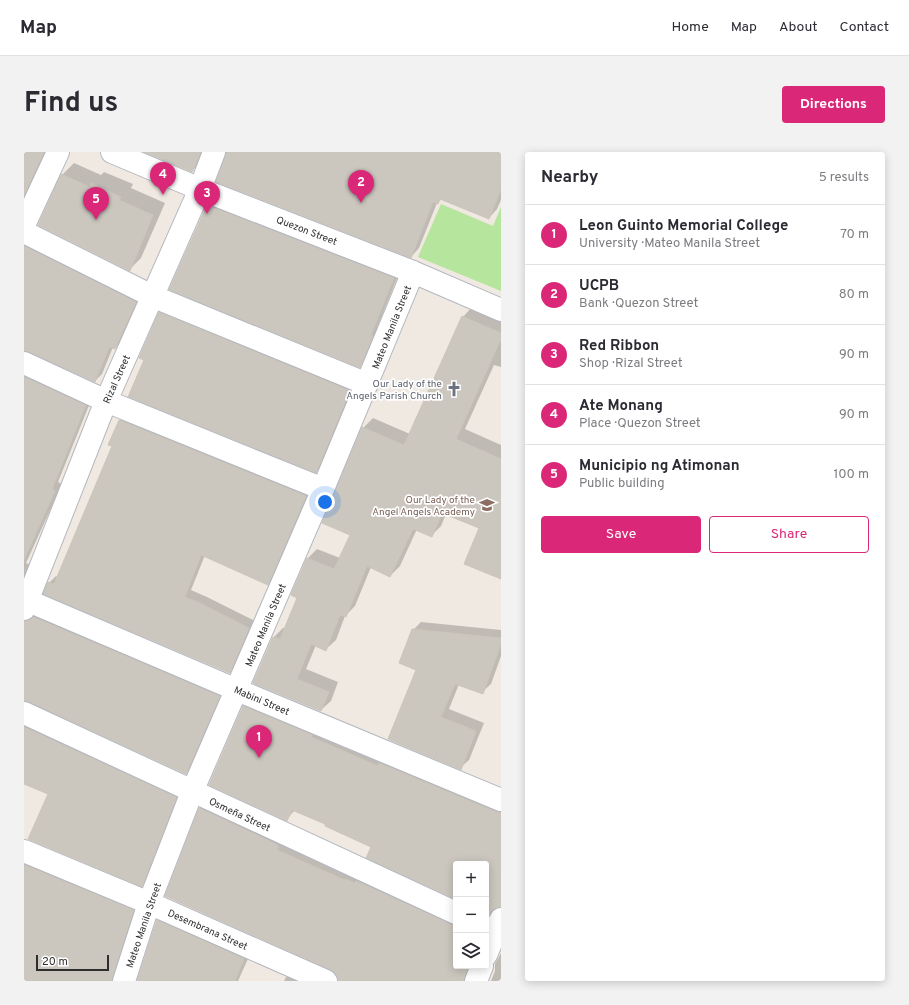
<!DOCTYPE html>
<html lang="en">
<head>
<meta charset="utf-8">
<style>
	body { margin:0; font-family:Overpass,sans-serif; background:#f2f2f3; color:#2b2b33 }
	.controls { position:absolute; right:12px; bottom:12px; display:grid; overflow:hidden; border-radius:4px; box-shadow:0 2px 10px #0003 }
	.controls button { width:36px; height:36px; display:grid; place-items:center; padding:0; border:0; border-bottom:1px solid #e1e1e2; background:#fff; color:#2b2b33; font:20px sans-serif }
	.scale { position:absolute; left:12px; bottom:10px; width:73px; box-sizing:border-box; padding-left:4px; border:2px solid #2e2e2e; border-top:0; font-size:11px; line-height:14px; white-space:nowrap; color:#2e2e2e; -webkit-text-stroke:3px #fff; paint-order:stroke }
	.you { position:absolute; left:301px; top:350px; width:14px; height:14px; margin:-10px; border:3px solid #fff; border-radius:50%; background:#1a73e8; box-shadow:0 0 0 6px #1a73e833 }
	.badge { display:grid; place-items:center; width:26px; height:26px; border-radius:50%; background:#db2777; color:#fff; font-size:13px; font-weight:700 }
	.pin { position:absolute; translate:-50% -33px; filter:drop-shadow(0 1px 2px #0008) }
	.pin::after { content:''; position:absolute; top:21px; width:14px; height:12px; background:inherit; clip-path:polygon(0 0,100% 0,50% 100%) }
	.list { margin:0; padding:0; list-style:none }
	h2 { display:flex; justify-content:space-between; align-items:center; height:52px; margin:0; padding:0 16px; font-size:17px }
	h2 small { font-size:13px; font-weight:400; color:#7c7c81 }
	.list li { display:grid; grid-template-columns:26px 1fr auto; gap:12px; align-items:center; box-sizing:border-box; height:60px; padding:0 16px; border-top:1px solid #e1e1e2 }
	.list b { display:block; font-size:15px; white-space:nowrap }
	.list p { margin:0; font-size:13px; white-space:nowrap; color:#7c7c81 }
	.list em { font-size:13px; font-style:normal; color:#7c7c81 }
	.actions { display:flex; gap:8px; padding:12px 16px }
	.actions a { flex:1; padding:9px 0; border:1px solid #db2777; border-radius:4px; text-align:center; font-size:14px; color:#db2777 }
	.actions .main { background:#db2777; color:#fff }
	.icon { flex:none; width:22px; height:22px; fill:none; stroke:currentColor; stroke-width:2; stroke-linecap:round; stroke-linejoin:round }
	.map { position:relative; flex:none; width:477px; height:829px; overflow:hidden; border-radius:4px }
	header { display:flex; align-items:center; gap:24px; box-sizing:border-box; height:56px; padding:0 20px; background:#fff; border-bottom:1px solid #e1e1e2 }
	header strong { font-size:19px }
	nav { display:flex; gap:22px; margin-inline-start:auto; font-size:14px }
	.intro { display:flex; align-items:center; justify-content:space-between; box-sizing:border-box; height:96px; padding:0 24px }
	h1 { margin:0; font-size:28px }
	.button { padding:10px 18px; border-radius:4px; background:#db2777; color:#fff; font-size:14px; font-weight:700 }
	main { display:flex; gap:24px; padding:0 24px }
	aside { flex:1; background:#fff; border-radius:4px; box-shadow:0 2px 10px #0003 }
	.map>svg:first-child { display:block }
	.green { fill:#b6e59e }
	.shadow { fill:#0003 }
	.building { fill:#cbc7bf; stroke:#cbc5ba }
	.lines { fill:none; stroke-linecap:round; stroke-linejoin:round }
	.minor-casing { stroke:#b4b7c1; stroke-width:24 }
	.tertiary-casing { stroke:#b4b7c1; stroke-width:24 }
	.secondary-casing { stroke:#b4b7c1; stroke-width:24 }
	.minor { stroke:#fff; stroke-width:22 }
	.tertiary { stroke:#fff; stroke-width:22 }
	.secondary { stroke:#fff; stroke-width:22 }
	.labels { text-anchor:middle; stroke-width:3.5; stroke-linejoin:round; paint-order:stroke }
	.street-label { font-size:10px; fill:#2e2e2e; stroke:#fff }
	.worship-label { font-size:10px; fill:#5b616d; stroke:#fff; text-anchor:end }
	.education-label { font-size:10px; fill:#785e54; stroke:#fff; text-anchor:end }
</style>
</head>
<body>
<header>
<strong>Map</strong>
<nav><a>Home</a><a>Map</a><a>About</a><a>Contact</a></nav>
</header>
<div class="intro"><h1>Find us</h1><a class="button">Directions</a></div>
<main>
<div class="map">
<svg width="477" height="829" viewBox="0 0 477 829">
	<rect width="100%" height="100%" fill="#efe9e1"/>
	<!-- green -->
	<path class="green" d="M417 52 469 74 477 55V139L394 105Z"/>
	<!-- shadow -->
	<path class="shadow" d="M0 0H24L0 51Z
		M123 0H181L176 11 168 19Z
		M203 0H477V48L473 57 465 66 418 47 413 51 395 96 387 105Z
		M50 11 77 23 80 20 109 32 107 36 141 51 117 106 105 118 38 23Z
		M190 46 376 119 353 176 355 177 343 207 336 214 183 54Z
		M6 87 119 143 98 189 91 196 89 195 78 222 71 229 0 198V93Z
		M143 153 333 231 299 312 292 320 121 208 136 161Z
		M448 155 477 168V215L470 213 441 277 477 293V426L456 376 422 362 417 374 407 384 393 377 376 414 366 424 347 415 331 454 321 464 312 488 302 497 292 493 282 517 314 530 307 549 297 558 230 530 250 485 259 476H262L274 446 268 443 284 406 293 397 316 406 327 382 339 276 349 266 386 282 439 165Z
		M0 214 68 246 34 330 38 332 2 411 7 413 0 429Z
		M102 261 289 337 250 425 244 432 181 403 167 438 183 445 231 469 212 513 205 520 25 431 32 424 34 425 89 293 86 292 96 268Z
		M0 460 10 463 202 537 169 614 162 621 0 548Z
		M397 470 477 478V504L467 532 458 540 435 532 425 557 460 571 445 608 436 616 394 518 389 478Z
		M227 548 477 652V754H475L462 762V712H432V746L349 694 271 658 262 668 220 555Z
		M0 564 159 638 125 726 118 733 25 642 0 631Z
		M183 649 432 765V814H448L449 829H315L313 821 308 817 142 744 176 656Z
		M0 702 116 751 97 829H0Z
		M141 762 227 800 214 829H114L134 769Z
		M477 801V829H467L471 819V812Z
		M269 818 294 829H260L262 825Z"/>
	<!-- building -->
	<path class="building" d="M0 0H20L0 43Z
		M120 0H177L168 20Z
		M202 0H477V37L465 67 416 47 414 52 409 50 387 106 192 30Z
		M37 22 66 35 67 31 97 45 95 48 129 63 106 119 14 73Z
		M183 53 370 126 347 183 349 184 336 216 145 138Z
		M0 94 112 150 91 197 85 195 71 230 5 200 0 199Z
		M135 160 326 239 292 321 104 245 120 208 115 206Z
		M438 164 477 181V187L432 287 477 307V427L440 412 455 376 418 361 408 385 389 377 366 425 343 414 322 465 316 463 302 499 287 492 273 527 305 540 297 559 229 531 249 485 256 487 273 446 267 443 283 406 310 417 326 383 298 371 338 275 380 293Z
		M0 225 62 253 28 337 31 339 0 408Z
		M95 268 282 344 244 433 177 403 161 445 176 451 225 476 206 521 19 442 24 430 30 432 88 294 84 293Z
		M9 465 196 544 162 622 5 550 0 549V469L7 467Z
		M388 477 477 486V492L459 542 431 532 417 565 452 579 437 618 364 587 392 518 375 511Z
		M219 554 288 583 287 585 354 614 355 611 472 660H477V755L470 757 465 763H462V712H432V747L342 706 347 695 301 674V672L268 658 263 669 185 633Z
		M0 575 153 645 118 735 4 687 24 642 0 632Z
		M175 656 252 692V693L255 695 253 698 321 728 322 727 331 731 332 729 427 772 432 773V814H445L440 829H314L312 822 307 818 141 744Z
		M0 713 110 758 88 829H0Z
		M133 768 220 807 211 829H113Z"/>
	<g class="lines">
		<!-- minor casing -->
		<g class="minor-casing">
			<path id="minor" d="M0 73 34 0
				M0 80 128 144 343 232
				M0 211 82 249 299 337
				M0 447 213 538 477 648
				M0 699 125 751 302 829
				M462 803 477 767
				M100 829 125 751 168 640 299 337 389 120
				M452 829 458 814"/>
		</g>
		<!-- tertiary casing -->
		<g class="tertiary-casing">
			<path id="tertiary" d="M88 0 176 37 190 0
				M0 561 432 761
				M462 775 477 782"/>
		</g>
		<!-- secondary casing -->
		<g class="secondary-casing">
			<path id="secondary" d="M0 457 82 249 176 37 389 120 477 158"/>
		</g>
		<!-- minor -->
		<use href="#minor" class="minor"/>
		<!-- tertiary -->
		<use href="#tertiary" class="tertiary"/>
		<!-- secondary -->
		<use href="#secondary" class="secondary"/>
	</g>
	<!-- icons -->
	<defs>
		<g id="church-bare" transform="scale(1.2)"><path d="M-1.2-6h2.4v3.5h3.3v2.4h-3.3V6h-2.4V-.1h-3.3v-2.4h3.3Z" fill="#6b7280" stroke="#fff" stroke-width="2.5" paint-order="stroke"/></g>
		<g id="school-bare" transform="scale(1.2)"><path d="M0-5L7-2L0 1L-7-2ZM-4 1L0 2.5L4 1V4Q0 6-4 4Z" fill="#8d6e63" stroke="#fff" stroke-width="2.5" paint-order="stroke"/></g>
	</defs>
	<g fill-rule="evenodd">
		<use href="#church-bare" x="430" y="237"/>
		<use href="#school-bare" x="463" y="353"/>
	</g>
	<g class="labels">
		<!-- street labels -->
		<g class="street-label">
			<text transform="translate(283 78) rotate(21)" y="4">Quezon Street</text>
			<text transform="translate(367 175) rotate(-68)" y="4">Mateo Manila Street</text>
			<text transform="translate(92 227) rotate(-66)" y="4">Rizal Street</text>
			<text transform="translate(241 473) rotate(-67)" y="4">Mateo Manila Street</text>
			<text transform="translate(238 548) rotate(23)" y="4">Mabini Street</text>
			<text transform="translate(216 662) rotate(25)" y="4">Osmeña Street</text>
			<text transform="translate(119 773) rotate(-71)" y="4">Mateo Manila Street</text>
			<text transform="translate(184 777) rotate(24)" y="4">Desembrana Street</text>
		</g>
		<!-- worship labels -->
		<g class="worship-label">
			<text x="418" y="235">Our Lady of the<tspan x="418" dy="12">Angels Parish Church</tspan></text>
		</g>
		<!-- education labels -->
		<g class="education-label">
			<text x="451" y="351">Our Lady of the<tspan x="451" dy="12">Angel Angels Academy</tspan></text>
		</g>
	</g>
</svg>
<div class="controls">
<button>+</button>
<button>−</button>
<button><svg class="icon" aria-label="layers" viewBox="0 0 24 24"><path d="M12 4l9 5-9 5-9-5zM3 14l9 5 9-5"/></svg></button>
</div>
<div class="scale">20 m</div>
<div class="you"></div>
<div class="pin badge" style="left:235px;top:606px">1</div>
<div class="pin badge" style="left:337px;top:51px">2</div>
<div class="pin badge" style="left:183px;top:62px">3</div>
<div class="pin badge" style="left:139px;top:43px">4</div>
<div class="pin badge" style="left:72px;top:68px">5</div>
</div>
<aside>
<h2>Nearby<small>5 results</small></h2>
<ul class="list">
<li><span class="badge">1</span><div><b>Leon Guinto Memorial College</b><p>University · Mateo Manila Street</p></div><em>70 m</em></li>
<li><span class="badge">2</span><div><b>UCPB</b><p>Bank · Quezon Street</p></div><em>80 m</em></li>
<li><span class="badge">3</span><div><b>Red Ribbon</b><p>Shop · Rizal Street</p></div><em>90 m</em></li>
<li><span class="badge">4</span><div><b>Ate Monang</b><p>Place · Quezon Street</p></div><em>90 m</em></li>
<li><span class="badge">5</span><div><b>Municipio ng Atimonan</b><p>Public building</p></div><em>100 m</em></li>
</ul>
<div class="actions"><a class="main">Save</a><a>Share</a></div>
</aside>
</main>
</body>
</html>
